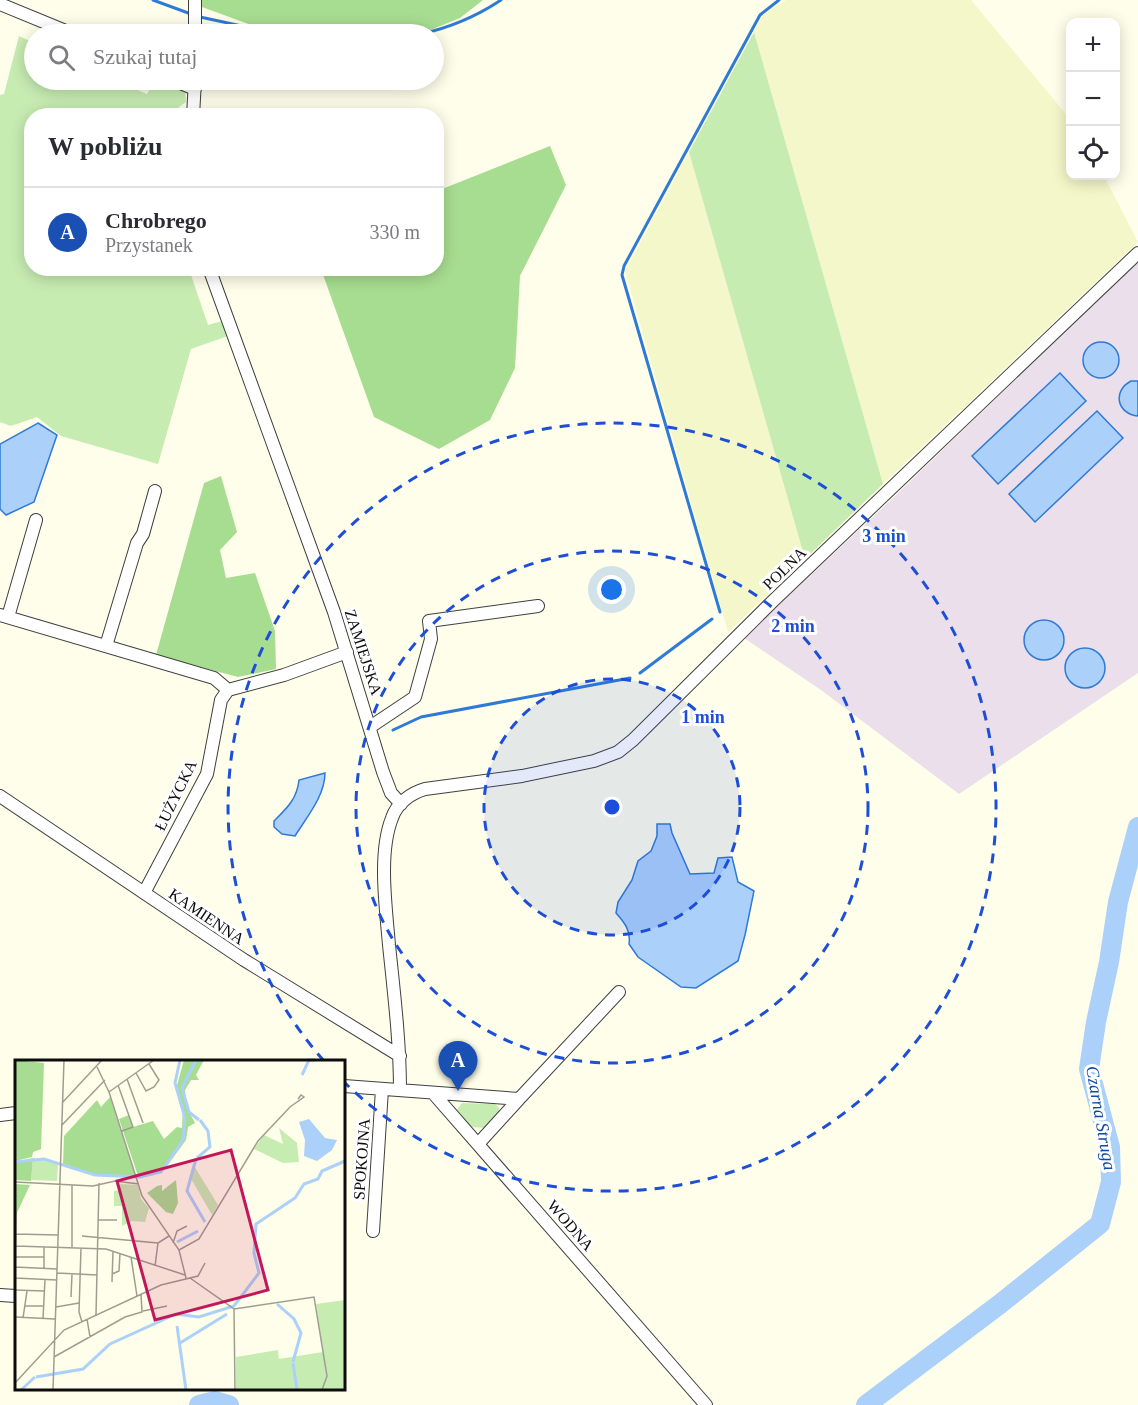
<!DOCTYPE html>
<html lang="pl">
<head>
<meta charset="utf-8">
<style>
	body { margin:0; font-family:"Times New Roman",serif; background:#f7f7f7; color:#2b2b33 }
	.controls { position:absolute; right:18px; top:18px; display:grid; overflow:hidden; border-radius:12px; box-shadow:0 3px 15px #0003 }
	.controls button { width:54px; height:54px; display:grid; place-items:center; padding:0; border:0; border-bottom:2px solid #e1e1e2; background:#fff; color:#2b2b33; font:30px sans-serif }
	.you { position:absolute; left:612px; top:590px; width:21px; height:21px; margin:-15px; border:4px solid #fff; border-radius:50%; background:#1a73e8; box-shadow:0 0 0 9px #1a73e833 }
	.badge { display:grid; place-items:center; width:39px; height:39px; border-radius:50%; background:#0f766e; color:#fff; font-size:20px; font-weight:700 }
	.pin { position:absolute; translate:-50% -50px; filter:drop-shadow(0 2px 3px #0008) }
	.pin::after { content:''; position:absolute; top:32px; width:21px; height:18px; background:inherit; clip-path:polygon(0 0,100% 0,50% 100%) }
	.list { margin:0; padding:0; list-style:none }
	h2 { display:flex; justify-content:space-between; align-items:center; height:78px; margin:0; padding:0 24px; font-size:26px }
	h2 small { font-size:20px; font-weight:400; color:#7c7c81 }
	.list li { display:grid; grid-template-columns:39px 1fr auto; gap:18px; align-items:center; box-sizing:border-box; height:90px; padding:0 24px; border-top:2px solid #e1e1e2 }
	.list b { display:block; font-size:22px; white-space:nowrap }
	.list p { margin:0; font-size:20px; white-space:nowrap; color:#7c7c81 }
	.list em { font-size:20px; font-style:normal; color:#7c7c81 }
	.icon { flex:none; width:33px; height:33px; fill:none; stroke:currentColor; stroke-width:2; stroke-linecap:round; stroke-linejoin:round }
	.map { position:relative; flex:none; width:1138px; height:1405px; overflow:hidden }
	.search { position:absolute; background:#fff; box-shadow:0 3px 15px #0003; left:24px; top:24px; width:420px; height:66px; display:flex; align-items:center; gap:15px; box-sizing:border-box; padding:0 21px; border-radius:33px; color:#7c7c81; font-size:22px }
	.panel { position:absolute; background:#fff; box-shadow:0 3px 15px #0003; left:24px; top:108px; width:420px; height:168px; border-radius:24px }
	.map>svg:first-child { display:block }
	.industrial { fill:#ebdfeb }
	.farmland { fill:#f4f7c9 }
	.green { fill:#c7ecb2 }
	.forest { fill:#a7dd90 }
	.water { fill:#abd1fa; stroke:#2e7ad6; stroke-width:1.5 }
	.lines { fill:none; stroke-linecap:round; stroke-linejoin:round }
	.stream { stroke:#2e7ad6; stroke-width:3 }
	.river { stroke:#abd1fa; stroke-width:20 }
	.street-casing { stroke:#3f3f3f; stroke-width:14 }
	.street { stroke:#fff; stroke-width:12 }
	.ring { fill:none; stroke:#1d4ed8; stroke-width:3; stroke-dasharray:10 8 }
	.labels { text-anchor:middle; stroke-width:6; stroke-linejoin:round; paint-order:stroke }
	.street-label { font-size:16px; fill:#0c0c0c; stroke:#fff }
	.water-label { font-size:18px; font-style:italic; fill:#0e4ca4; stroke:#fff }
	.inset-river { fill:none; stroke:#abd1fa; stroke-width:3 }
	.inset-road { fill:none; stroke:#9e9d91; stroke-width:1.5 }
	.view { fill:#c2185b; fill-opacity:0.15; stroke:#c2185b; stroke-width:3 }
	.inset-edge { fill:none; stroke:#0c0c0c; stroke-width:3 }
	.centre { fill:#1d4ed8; stroke:#fff; stroke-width:3 }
	.ring-label { font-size:18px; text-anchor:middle; font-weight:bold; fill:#1d4ed8; stroke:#fff; stroke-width:6; stroke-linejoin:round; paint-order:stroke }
</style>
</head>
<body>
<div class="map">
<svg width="1138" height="1405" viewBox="0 0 1138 1405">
	<rect width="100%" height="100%" fill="#fffeea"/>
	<!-- industrial -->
	<path class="industrial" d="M1138 261V673L959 794 821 690 744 638 896 495Z"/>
	<!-- farmland -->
	<path class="farmland" d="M786 0H971L1070 119V176H1104L1138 242 883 484 754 32 763 15Z
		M689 152 805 559 728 632 625 271Z"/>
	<!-- green -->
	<path class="green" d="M754 32 883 484 805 559 689 152Z
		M19 36 34 43V80H114L147 94 155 80H159L185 91 186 102 179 107V115L32 116V268L189 269 208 325 222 321 228 336 191 349 158 464 61 436 37 417 11 426 0 422V95L4 94Z
		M462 1103 495 1104 499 1108V1114L486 1128 471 1127 456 1111Z"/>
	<!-- forest -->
	<path class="forest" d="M202 0H483L460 18 423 33H273L202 7Z
		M550 146 566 185 520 276 515 368 490 420 439 449 374 417 321 269 436 268 437 191Z
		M221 476 237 532 220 550 226 578 255 573 275 631 276 669 238 677 156 655 204 483Z"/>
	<!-- water -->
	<path class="water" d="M1083 360a18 18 0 1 1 36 0a18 18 0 1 1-36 0Z
		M1060 373 1086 401 998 484 972 456Z
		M1131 381H1138V416C1117 414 1112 391 1131 381Z
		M1097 411 1123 438 1035 522 1009 494Z
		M38 423 57 435 34 502 6 515 0 509V444Z
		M1024 640a20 20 0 1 1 40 0a20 20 0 1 1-40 0Z
		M1065 668a20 20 0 1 1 40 0a20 20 0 1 1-40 0Z
		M325 773C325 796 306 818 295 836L282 834 274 827V821C287 808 297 799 299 780Z
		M657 824H670L672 833 690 874 714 873 718 858 732 857 738 882 754 891 745 935 738 961 696 988 681 987 638 957 629 944C631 931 625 923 616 913L618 902 632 880 638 861 651 851 657 836Z"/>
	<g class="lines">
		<!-- stream -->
		<path class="stream" d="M153 0 191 14
			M200 17 279 34
			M421 34C448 28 477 16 501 0
			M720 612 622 275 624 266 760 15 779 0
			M640 673 712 619
			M393 730 421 717 630 678"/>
		<!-- river -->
		<path class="river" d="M199 1405 215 1401 229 1405
			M866 1405 1000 1304 1100 1224 1111 1182 1110 1147 1089 1069 1096 1022 1109 962 1118 902 1138 827"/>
		<!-- street casing -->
		<g class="street-casing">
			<path id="street" d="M195 0V34
				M0 4 73 34
				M173 80 195 89
				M193 116 195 80
				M209 268 334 612 383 772 391 793 401 804
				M0 615 214 678 228 690
				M8 617 36 520
				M106 646 137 543 143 534 155 491
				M370 727 415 697 431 639 429 621 538 606
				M0 796 244 960 400 1056
				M144 893 207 774 221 700 228 690 284 675 347 652
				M344 1086 519 1099 619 992
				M400 1090C400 1042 394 993 389 945 386 908 378 853 392 818 397 803 411 793 425 789L522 776 594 761 618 752 633 740 774 600 1138 253
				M433 1093 706 1405
				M0 1115 16 1113
				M478 1144 519 1099
				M373 1231 382 1089
				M0 1295 16 1296"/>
		</g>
		<!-- street -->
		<use href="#street" class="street"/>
	</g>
	<!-- distance rings -->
	<circle cx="612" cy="807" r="128" fill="#1d4ed8" fill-opacity=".12"/>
	<g class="ring">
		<circle cx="612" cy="807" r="128"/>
		<circle cx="612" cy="807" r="256"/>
		<path d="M324 1061A384 384 0 1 1 345 1083"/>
	</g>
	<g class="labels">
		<!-- street labels -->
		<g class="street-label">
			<text transform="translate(784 568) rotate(-44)" y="6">POLNA</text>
			<text transform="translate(364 652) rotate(72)" y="6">ZAMIEJSKA</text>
			<text transform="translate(175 795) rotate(-64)" y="6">ŁUŻYCKA</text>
			<text transform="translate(207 916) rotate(34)" y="6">KAMIENNA</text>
			<text transform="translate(361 1159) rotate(-86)" y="6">SPOKOJNA</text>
			<text transform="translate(571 1225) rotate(49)" y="6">WODNA</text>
		</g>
		<!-- water labels -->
		<g class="water-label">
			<text transform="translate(1101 1118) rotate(80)" y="6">Czarna Struga</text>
		</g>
	</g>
	<!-- overview -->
	<g transform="translate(15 1060)">
		<rect width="330" height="330" fill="#fffeea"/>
		<path d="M264 68 282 83 284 102 268 103 239 89 249 75 268 84ZM18 98 43 104 42 121 16 120ZM178 104 203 145 197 155 175 117ZM105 124 123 125 126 139 134 148 130 162 117 161 107 166V146H99V131L105 130ZM330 240V330H221V297L263 290 264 299 308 292 301 244Z" fill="#c7ecb2"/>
		<path d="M0 0 29 3 26 89 18 92 17 97 0 101ZM169 0H189L181 15 184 20H176L170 30 172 48 180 63 173 67 171 80 149 110 123 116 104 59 114 55 118 67 138 61 149 79 162 67 167 68 168 46 161 29ZM95 37 121 116 79 114 48 104 49 76 82 40 86 47ZM18 98 16 121 0 120V102ZM161 120 163 143 158 154 151 152 132 133 142 126 147 125V131ZM0 124 15 125 0 157Z" fill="#a7dd90"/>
		<path d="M294 59 310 78 322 80 317 90 302 101 289 96 290 80 284 62Z" fill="#abd1fa"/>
		<path class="inset-river" d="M181 0 167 28 174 52 184 60M287 15 294 0H300M182 98 195 87 193 71 185 60M181 99 172 131 190 162M0 102 29 99 80 115 125 117 146 112 168 80 170 58 160 23 165 0M162 182 183 171M262 244 279 259 286 273 278 302M162 266 171 330M165 283 212 254M278 303 282 330M21 317 68 309 95 284 161 254 184 257 219 246 244 213 239 193 241 164 280 138 289 124 303 119 307 111 330 101M6 330 20 317"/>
		<path class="inset-road" d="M82 7 94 32 127 136 164 190 171 218M121 13 131 31 139 27 144 20 134 4M112 19 128 63M103 25 118 67 107 71M94 32 139 0M47 43 87 0M47 65 90 20M0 122 78 126 100 121 124 124M83 160H102M0 174 43 175M67 176 143 183M158 183 162 171 172 166M1 186 91 189 170 215M57 187V125M66 188 64 252 67 262M164 190 184 179 243 81 275 47 289 37 286 35 283 39M1 197H29M116 197 122 236M140 206 143 183 154 176M0 207 42 209M29 208V187M42 213 82 215M97 214 104 211 105 193M0 218 1 152M0 218 42 220M175 218 219 249 220 330M97 222 98 191M0 230 29 231M56 237 57 214M9 246H28M41 247 64 243M219 249 299 237 312 316 307 330M128 251 152 246M81 255 84 123M0 257 40 259M8 258 12 231M28 259 30 219M72 259 75 277M39 297 110 257 127 252 126 234M0 323 49 270 146 225 183 216 190 203M38 330 49 0"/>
		<path class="view" d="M216 90 253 230 140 260 102 121Z"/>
		<rect width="330" height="330" class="inset-edge"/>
	</g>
	<circle cx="612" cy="807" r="9" class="centre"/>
	<g class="ring-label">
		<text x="884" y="542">3 min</text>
		<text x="793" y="632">2 min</text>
		<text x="703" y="723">1 min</text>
	</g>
</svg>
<div class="controls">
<button>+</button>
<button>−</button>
<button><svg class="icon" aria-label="locate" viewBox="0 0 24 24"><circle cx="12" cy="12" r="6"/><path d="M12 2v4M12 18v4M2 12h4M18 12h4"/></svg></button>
</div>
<div class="you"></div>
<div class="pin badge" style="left:458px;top:1091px;background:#1a4fb4">A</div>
<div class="search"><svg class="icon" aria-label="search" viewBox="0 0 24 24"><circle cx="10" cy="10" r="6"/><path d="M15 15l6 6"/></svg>Szukaj tutaj</div>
<section class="panel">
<h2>W pobliżu<small></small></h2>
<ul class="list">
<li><span class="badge" style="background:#1a4fb4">A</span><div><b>Chrobrego</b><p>Przystanek</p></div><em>330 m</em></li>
</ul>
</section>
</div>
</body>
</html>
